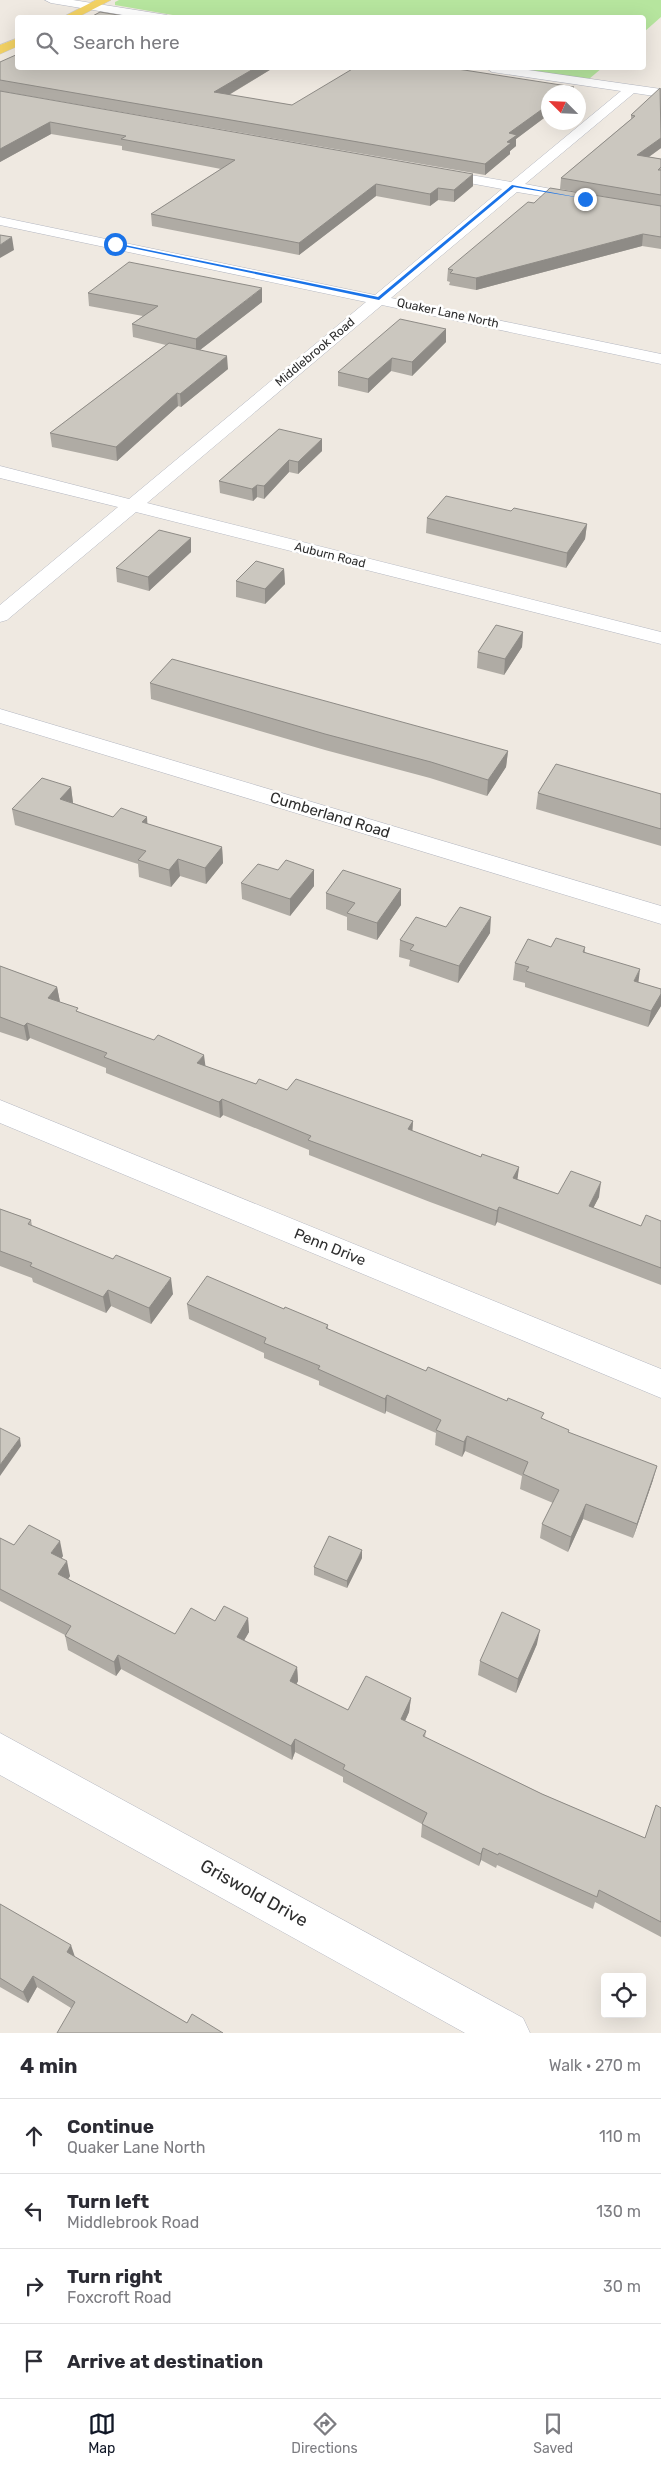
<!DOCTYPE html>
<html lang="en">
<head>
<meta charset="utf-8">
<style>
	body { margin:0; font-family:Rubik,sans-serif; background:#f2f2f3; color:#2b2b33 }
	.controls { position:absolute; right:15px; bottom:15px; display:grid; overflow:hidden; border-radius:5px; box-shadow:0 5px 20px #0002 }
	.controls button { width:45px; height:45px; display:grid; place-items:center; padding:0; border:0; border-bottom:1px solid #e1e1e2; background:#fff; color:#2b2b33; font:25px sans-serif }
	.compass { position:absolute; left:541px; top:85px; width:45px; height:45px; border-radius:50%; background:#fff; box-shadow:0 5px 20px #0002; rotate:294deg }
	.stop { position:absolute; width:15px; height:15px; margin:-11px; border:4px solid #1a73e8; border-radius:50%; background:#fff }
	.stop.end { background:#1a73e8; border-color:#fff; box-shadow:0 1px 5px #0008 }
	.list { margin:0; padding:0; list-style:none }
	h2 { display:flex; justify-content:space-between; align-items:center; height:65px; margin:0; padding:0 20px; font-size:21px }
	h2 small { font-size:16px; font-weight:400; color:#7c7c81 }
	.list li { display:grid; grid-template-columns:32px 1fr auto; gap:15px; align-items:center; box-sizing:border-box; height:75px; padding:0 20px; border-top:1px solid #e1e1e2 }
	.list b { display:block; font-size:19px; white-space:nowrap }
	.list p { margin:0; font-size:16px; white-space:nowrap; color:#7c7c81 }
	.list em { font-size:16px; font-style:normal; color:#7c7c81 }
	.icon { flex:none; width:28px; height:28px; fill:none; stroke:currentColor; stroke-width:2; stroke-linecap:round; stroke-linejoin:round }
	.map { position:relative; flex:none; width:661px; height:2033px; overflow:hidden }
	.search { position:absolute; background:#fff; box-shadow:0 5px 20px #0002; left:15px; right:15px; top:15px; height:55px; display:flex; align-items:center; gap:12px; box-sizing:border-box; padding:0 18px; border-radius:5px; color:#7c7c81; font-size:19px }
	.sheet { height:365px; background:#fff }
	nav { display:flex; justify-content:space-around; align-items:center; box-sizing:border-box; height:70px; border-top:1px solid #e1e1e2; background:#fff; font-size:14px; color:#7c7c81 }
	nav a { display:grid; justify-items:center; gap:2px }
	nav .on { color:#111827 }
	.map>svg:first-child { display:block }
	.green { fill:#b6e59e }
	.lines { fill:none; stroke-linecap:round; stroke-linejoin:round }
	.minor-casing { stroke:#b4b7c1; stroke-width:1 }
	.major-casing { stroke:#c9c9c9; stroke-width:1 }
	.minor { fill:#fff; fill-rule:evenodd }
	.major { fill:#f2d163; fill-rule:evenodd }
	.wall { fill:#afaba4 }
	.shaded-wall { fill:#8e8b86 }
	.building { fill:#cbc7bf; stroke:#8e8b86 }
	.route { fill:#1a73e8 }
	.labels { text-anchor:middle; stroke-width:5; stroke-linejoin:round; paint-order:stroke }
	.far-street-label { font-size:12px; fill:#2e2e2e; stroke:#fff }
	.street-label { font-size:15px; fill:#2e2e2e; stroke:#fff }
	.near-street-label { font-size:18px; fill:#2e2e2e; stroke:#fff }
</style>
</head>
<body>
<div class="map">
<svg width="661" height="2033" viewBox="0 0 661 2033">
	<rect width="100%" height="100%" fill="#efe9e1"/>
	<!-- green -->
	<path class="green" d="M119 0H661V17L644 32V18H190L115 5V2Z
		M516 68H602L589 79Z"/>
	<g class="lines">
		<!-- minor casing -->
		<g class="minor-casing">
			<path id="minor" d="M45 0H73L167 15 172 18H141L51 3Z
				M486 68H514L661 89V97L634 93 525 184 588 196 590 199 588 202 583 203 517 192 391 298 661 354V364L382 305 147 503 661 632V644L136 512 7 620 0 622V605L118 507 0 478V466L129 499 366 302 0 225V217L375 295 502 189 431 176 429 173 431 170 436 169 511 182 621 91 492 72Z
				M0 709 661 906V924L0 723Z
				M0 1100 661 1369V1398L0 1123Z
				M0 1733 523 2018 530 2033H465L0 1775Z"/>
		</g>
		<!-- major casing -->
		<g class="major-casing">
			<path id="major" d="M96 0H111L76 18H61Z
				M18 38V46L0 54V45Z"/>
		</g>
		<!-- minor -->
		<use href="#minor" class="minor"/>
		<!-- major -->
		<use href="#major" class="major"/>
	</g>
	<!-- wall -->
	<path class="wall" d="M0 62 18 68H273L229 95 292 105 548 92V115L516 139V146L510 151V154L485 175 0 91Z
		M661 88V148L649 157 661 159V249L642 246 476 290 449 285 450 282 447 281 448 269 534 203 606 197 560 189 561 178 631 119V115Z
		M0 91 473 186 454 202 438 200 430 206 376 196 299 255 152 226 151 214 221 169 122 150V146L51 134 0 162Z
		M88 293 262 302 200 350 228 369 181 407 178 406 117 461 52 447 50 433 166 345 133 337 132 324 143 316 89 306Z
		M446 342 412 376 391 371 368 393 338 386V372Z
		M279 429 322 451 298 474 289 472 264 499 257 497 253 501 220 493 219 481Z
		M427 518 587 524 585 539 566 568 426 533Z
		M191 538V552L149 591 117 582 116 568Z
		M284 569 285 584 265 604 236 597V581Z
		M523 632 522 647 504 675 477 668 478 652Z
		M150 683 508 751 506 767 487 796 430 778 325 750 151 699Z
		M71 787 73 803 113 817 147 824 222 847 223 863 206 884 180 876 171 887 139 877 138 864 15 825 12 809Z
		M538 793 661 794V846L536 809Z
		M278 870H314V886L290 916 242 899 241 883Z
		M401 889V905L377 940 347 930V917L326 909V893Z
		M446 927 490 933 458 983 409 966 410 960 399 957 400 940Z
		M551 947H585V952L638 982 661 989V1006L648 1027 525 987V983L513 980 515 963Z
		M0 966 57 987 60 1002 79 1012 205 1066 256 1084 287 1090 413 1121 412 1131 481 1157 519 1167 517 1179 558 1194 599 1197 593 1208 641 1226 661 1221V1285L497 1222 495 1226 430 1202 309 1155V1150L223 1115 220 1118 106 1073V1068L30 1038 27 1041 0 1032Z
		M0 1209 31 1220 32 1226 173 1294 151 1324 111 1306 106 1313 33 1282 32 1278 0 1266Z
		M187 1304 284 1309 328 1325V1329L426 1371 543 1419 568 1433 653 1480 633 1538 583 1519 568 1552 540 1538 542 1524 553 1503 520 1489 522 1476 465 1451 462 1457 435 1445 436 1433 386 1411 385 1414 319 1385V1381L264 1358V1353L189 1319Z
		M0 1538 14 1545 63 1556 61 1558 70 1576 68 1579 175 1634 215 1621 248 1618 249 1632 244 1640 297 1667 298 1681 296 1684 348 1710 411 1698 409 1712 405 1721 426 1731 425 1737 542 1794 645 1838 661 1808V1937L595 1902 593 1909 497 1865 496 1868 481 1860 479 1866 421 1837 422 1824 343 1782V1777L295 1752 292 1760 121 1669 116 1676 68 1650 65 1635 0 1601Z
		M362 1558 347 1588 314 1575V1567Z
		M537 1644 516 1693 478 1675 480 1661Z
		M0 1904 75 1957 187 2023 223 2033 71 2008 37 1987 28 2003 0 1987Z"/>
	<!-- shaded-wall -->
	<path class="shaded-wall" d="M255 68H273L215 103 214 92Z
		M574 87V92H566Z
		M548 105V115L516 139V146L510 151V154L485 175V164L509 133Z
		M50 122 51 134 0 162V149Z
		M661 138V148L636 166 637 155Z
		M473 174V186L454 202V190Z
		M376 184V196L299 255V243Z
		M438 188V200L430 206V194Z
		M643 234 642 246 476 290V278Z
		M12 237 14 250 0 258V245Z
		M262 288V302L196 353V339Z
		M446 329V342L412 376V362Z
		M227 356 228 369 181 407 180 394Z
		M392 358 391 371 368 393V379Z
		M177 393 178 406 117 461 116 447Z
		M322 439V451L298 474V462Z
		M289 460V472L264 499V486Z
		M257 485V497L253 501 252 489Z
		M587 524 585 539 566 568 567 553Z
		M191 538V552L149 591 148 577Z
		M284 569 285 584 265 604V589Z
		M523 632 522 647 504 675 505 659Z
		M508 751 506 767 487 796 488 780Z
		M71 787 73 803 60 799Z
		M147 817 148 833 142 822Z
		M222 847 223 863 206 884 205 868Z
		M178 859 180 876 171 887 169 870Z
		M314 870V886L290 916V899Z
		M401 889V905L377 940V923Z
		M491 917 490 933 458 983 459 966Z
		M640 969 638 986 634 981Z
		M57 987 60 1002 48 998Z
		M661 994V1006L648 1027 651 1011Z
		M27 1023 30 1038 27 1041 24 1026Z
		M204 1055 206 1070 197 1063Z
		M222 1099 223 1115 220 1118 219 1102Z
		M413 1121 412 1137 408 1129Z
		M519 1167 517 1183 513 1178Z
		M601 1182 599 1197 586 1222 589 1206Z
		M499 1207 497 1222 495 1226 497 1211Z
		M171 1278 173 1294 151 1324 149 1308Z
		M108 1290 111 1306 106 1313 103 1297Z
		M387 1395 386 1411 385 1414V1399Z
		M467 1436 465 1451 462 1457 464 1442Z
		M20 1438 21 1446 0 1476V1465Z
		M657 1466 653 1480 633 1538 637 1524Z
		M586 1504 583 1519 568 1552 571 1537Z
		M60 1541 63 1556 55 1568 51 1553Z
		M362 1550V1558L347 1588V1581Z
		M67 1561 70 1576 62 1589 58 1574Z
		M248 1618 249 1632 238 1651 237 1637Z
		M540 1630 537 1644 516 1693 518 1679Z
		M118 1655 121 1669 116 1676 114 1662Z
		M297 1667 298 1681 291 1695 290 1681Z
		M411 1698 409 1712 400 1732 401 1719Z
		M295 1739V1752L292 1760 291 1746Z
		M483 1848 481 1860 479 1866 481 1854Z
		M71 1945 75 1957 67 1952Z
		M33 1976 37 1987 28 2003 23 1992Z"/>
	<!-- building -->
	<path class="building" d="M100 12 136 18H89Z
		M18 54V68H255L214 92 292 105 354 68H451L574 87 566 92H548V105L509 133 517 135 507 142 511 143 485 164 0 80V62Z
		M660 88 661 138 637 155 661 159V167L658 170H661V195L561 178 635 116 631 115Z
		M0 91 473 174 454 190 438 188 430 194 376 184 299 243 151 214 235 160 121 139 126 136 50 122 0 149Z
		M550 188 661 206V237L643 234 476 278 450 273 453 270 448 269 528 202 534 203Z
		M0 235 12 237 0 245Z
		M129 262 262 288 196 339 132 324 158 306 88 293Z
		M400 319 446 329 412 362 392 358 368 379 338 372Z
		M169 343 227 356 180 394 177 393 116 447 50 433Z
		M279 429 322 439 298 462 289 460 264 486 257 485 252 489 219 481Z
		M446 496 511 511 514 508 587 524 567 553 427 518Z
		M159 530 191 538 148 577 116 568Z
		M256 561 284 569 265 589 236 581Z
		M496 625 523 632 505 659 478 652Z
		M172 659 508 751 488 780 431 762 325 734 150 683Z
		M556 764 661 794V829L538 793Z
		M42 778 71 787 60 799 113 817 121 808 147 817 142 822 222 847 205 868 178 859 169 870 138 860 146 851 12 809Z
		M286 860 314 870 290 899 241 883 258 864 278 870Z
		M343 870 401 889 377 923 347 913 355 903 326 893Z
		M460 907 491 917 459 966 410 950 414 945 400 940 416 917 446 927Z
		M556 938 585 947 583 952 640 969 634 981 661 989V994L651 1011 526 971 529 967 515 963 528 939 551 947Z
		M0 966 57 987 48 998 78 1008 76 1011 154 1040 158 1035 204 1055 197 1063 256 1084 259 1079 287 1090 296 1079 413 1121 408 1129 481 1157 482 1154 519 1167 513 1178 558 1194 571 1171 601 1182 589 1206 641 1226 646 1215 661 1221V1268L499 1207 497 1211 431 1186 308 1140 311 1136 222 1099 219 1102 104 1057 107 1053 27 1023 24 1026 0 1017Z
		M0 1209 31 1220 28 1224 113 1259 116 1255 171 1278 149 1308 108 1290 103 1297 30 1266 32 1263 0 1251Z
		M207 1276 284 1309 285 1307 328 1325 326 1328 426 1371 428 1367 507 1401 508 1398 544 1413 541 1418 569 1430 568 1432 657 1466 637 1524 586 1504 571 1537 542 1524 559 1490 523 1474 528 1462 467 1436 464 1442 436 1430 441 1420 387 1395 385 1399 318 1369 320 1366 264 1343 266 1338 187 1304Z
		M0 1428 20 1438 0 1465Z
		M29 1525 60 1541 51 1553 67 1561 58 1574 175 1634 191 1608 215 1621 224 1606 248 1618 237 1637 297 1667 290 1681 348 1710 366 1676 411 1698 401 1719 426 1731 423 1736 542 1794 645 1838 656 1805 661 1808V1922L599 1890 597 1897 499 1853 498 1855 483 1848 481 1854 422 1824 427 1813 343 1769 345 1765 295 1739 291 1746 118 1655 114 1662 65 1636 71 1626 0 1589V1538L14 1545Z
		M329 1536 362 1550 347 1581 314 1567Z
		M502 1612 540 1630 518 1679 480 1661Z
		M0 1904 71 1945 67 1952 187 2023 192 2014 223 2033H57L75 2002 33 1976 23 1992 0 1978Z"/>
	<!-- route -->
	<path class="route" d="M512 185 587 199 514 187 379 300 113 244 115 243 378 297Z"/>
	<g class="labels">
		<!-- far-street labels -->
		<g class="far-street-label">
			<text transform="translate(448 313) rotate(12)" y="4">Quaker Lane North</text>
			<text transform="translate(315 352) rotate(-40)" y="4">Middlebrook Road</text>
			<text transform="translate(330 555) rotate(14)" y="4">Auburn Road</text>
		</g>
		<!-- street labels -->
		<g class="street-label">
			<text transform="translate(330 815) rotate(17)" y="5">Cumberland Road</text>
			<text transform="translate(330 1247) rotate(22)" y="5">Penn Drive</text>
		</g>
		<!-- near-street labels -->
		<g class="near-street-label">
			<text transform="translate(254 1893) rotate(29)" y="6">Griswold Drive</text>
		</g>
	</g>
</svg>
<div class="controls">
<button><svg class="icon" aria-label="locate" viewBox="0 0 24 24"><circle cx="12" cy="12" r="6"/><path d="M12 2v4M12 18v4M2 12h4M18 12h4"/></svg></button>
</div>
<svg class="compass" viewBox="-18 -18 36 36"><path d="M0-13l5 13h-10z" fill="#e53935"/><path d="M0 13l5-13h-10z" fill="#7c7c81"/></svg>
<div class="stop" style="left:115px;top:244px"></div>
<div class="stop end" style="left:585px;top:199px"></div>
<div class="search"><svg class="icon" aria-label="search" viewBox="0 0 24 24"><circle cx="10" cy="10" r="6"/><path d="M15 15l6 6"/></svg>Search here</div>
</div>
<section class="sheet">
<h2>4 min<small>Walk · 270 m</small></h2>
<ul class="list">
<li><svg class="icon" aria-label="ahead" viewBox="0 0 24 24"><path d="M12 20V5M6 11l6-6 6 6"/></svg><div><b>Continue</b><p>Quaker Lane North</p></div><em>110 m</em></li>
<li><svg class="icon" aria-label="left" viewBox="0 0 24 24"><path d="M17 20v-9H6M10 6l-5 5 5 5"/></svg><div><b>Turn left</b><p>Middlebrook Road</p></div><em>130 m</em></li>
<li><svg class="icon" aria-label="right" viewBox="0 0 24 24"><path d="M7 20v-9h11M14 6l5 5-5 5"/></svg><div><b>Turn right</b><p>Foxcroft Road</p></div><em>30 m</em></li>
<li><svg class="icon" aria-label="arrive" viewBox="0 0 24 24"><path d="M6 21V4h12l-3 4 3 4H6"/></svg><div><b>Arrive at destination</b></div></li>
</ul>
</section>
<nav>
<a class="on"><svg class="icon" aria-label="map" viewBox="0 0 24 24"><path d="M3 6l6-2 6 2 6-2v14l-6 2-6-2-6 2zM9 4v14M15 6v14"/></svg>Map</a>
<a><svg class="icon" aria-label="directions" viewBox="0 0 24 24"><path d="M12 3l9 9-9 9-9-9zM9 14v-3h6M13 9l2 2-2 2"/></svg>Directions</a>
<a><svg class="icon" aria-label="saved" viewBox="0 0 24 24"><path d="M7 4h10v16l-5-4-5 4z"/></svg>Saved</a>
</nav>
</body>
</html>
